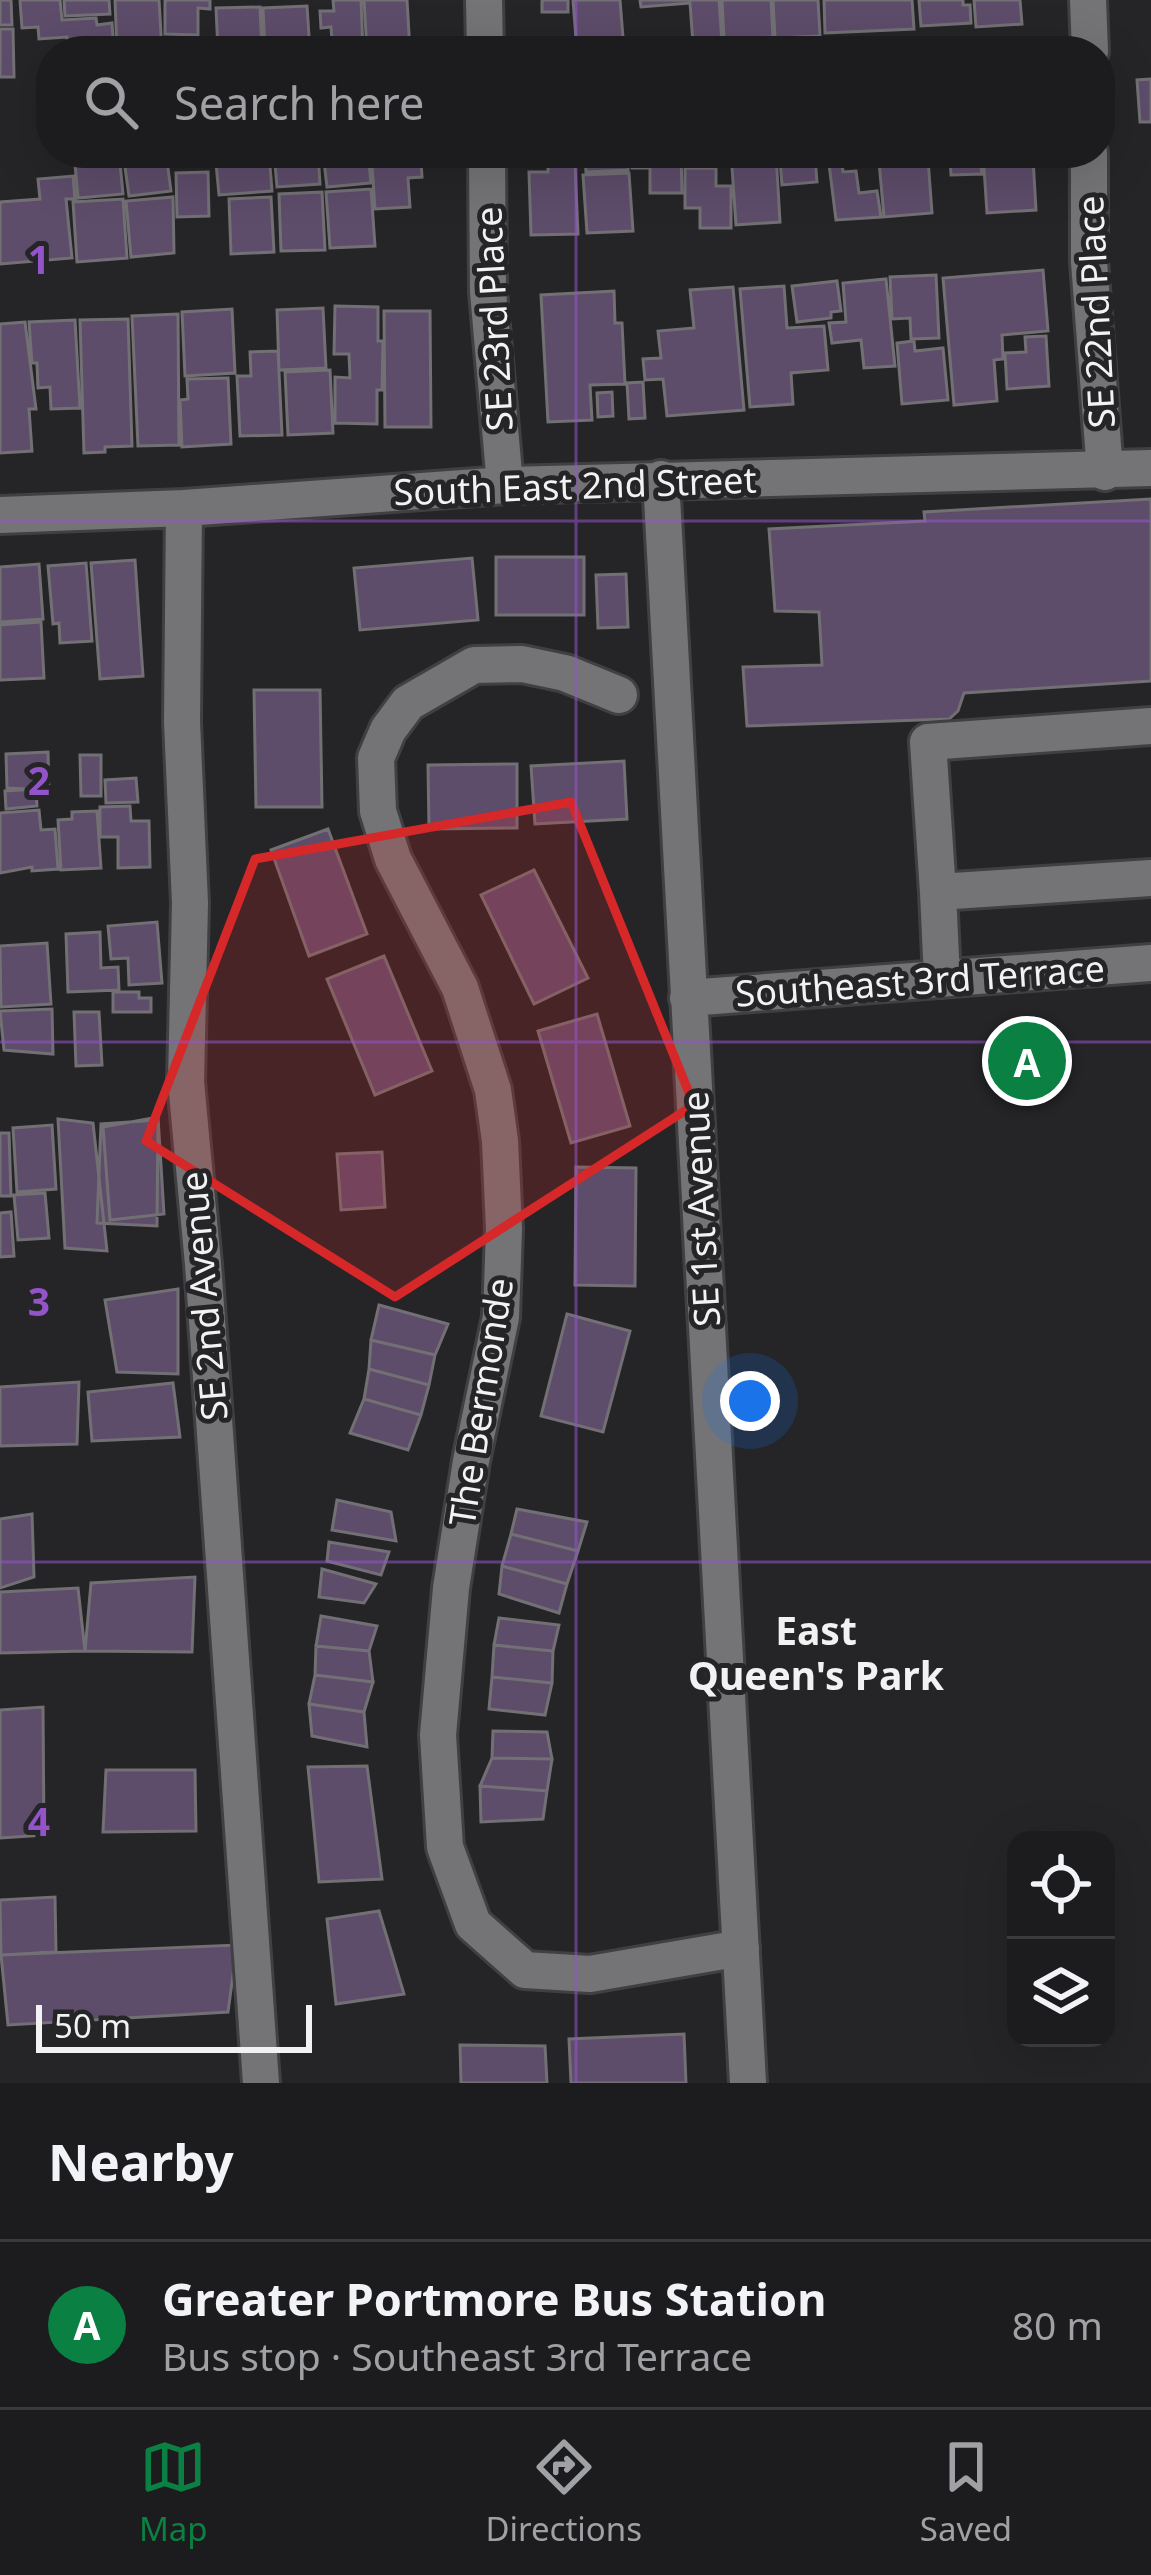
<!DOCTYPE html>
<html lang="en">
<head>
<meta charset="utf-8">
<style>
	body { margin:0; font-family:"Noto Sans",sans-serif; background:#252426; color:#f1f3f6 }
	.controls { position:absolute; right:36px; bottom:36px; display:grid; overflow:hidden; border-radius:24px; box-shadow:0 12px 48px #0002 }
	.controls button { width:108px; height:108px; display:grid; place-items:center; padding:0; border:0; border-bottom:3px solid #3a393b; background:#1c1b1d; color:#f1f3f6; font:60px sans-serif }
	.scale { position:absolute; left:36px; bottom:30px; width:276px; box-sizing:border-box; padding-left:12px; border:6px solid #f3f2f3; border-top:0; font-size:33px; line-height:42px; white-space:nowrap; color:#f3f2f3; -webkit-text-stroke:9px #252427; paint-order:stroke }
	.you { position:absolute; left:750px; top:1401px; width:42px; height:42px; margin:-30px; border:9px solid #fff; border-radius:50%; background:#1a73e8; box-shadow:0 0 0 18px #1a73e833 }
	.badge { display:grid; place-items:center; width:78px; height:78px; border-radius:50%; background:#0b8043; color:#fff; font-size:39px; font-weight:700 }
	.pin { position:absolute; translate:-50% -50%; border:6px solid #fff; box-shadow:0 3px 12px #0006 }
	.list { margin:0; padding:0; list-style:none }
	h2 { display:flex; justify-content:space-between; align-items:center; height:156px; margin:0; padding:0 48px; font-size:51px }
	h2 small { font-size:39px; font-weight:400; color:#a0a1a4 }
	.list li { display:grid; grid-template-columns:78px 1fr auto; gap:36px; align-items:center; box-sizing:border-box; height:168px; padding:0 48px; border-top:3px solid #3a393b }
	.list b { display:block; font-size:45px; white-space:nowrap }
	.list p { margin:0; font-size:39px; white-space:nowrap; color:#a0a1a4 }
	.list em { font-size:39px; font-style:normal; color:#a0a1a4 }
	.icon { flex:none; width:66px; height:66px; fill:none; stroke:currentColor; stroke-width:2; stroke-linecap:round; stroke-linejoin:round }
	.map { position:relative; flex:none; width:1151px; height:2083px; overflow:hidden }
	.search { position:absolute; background:#1c1b1d; box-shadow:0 12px 48px #0002; left:36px; right:36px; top:36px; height:132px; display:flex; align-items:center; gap:30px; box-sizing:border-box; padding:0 42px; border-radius:48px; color:#a0a1a4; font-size:45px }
	.sheet { height:324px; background:#1c1b1d }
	nav { display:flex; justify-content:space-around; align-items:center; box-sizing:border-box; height:168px; border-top:3px solid #3a393b; background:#1c1b1d; font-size:33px; color:#a0a1a4 }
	nav a { display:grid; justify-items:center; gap:6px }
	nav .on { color:#0b8043 }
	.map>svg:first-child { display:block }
	.building { fill:#5d4c6a; stroke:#727074; stroke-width:3 }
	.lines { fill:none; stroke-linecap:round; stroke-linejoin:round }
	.street-casing { stroke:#403f42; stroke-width:42 }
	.street { stroke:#747376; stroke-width:36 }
	.marked { fill:#d62828; fill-opacity:0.2; stroke:#d62828; stroke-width:9; stroke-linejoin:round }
	.grid { fill:none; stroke:#9354c9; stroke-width:3; stroke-opacity:0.55 }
	.labels { text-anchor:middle; stroke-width:10; stroke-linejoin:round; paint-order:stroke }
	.street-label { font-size:36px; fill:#f3f2f3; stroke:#252427 }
	.neighbourhood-label { font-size:39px; font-weight:bold; fill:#f3f2f3; stroke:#252427 }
	.grid-label { font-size:39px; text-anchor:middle; font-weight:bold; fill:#9354c9; stroke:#252427; stroke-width:10; stroke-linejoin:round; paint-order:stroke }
</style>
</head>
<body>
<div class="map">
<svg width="1151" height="2083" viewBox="0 0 1151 2083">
	<rect width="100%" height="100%" fill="#252427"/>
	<!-- building -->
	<path class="building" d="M0 0H11L12 25H0Z
		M20 0H60L62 20 96 18 97 25 112 23 114 51H69L67 37 39 39 38 27 22 28Z
		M64 0H109L110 14 65 16Z
		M115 0H159L162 51H117Z
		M165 0H210V9L198 8V35L165 34Z
		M333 0H361L363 51H322V42L332 41 331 27 321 28 320 11H334Z
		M364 0H407L410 51H367Z
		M542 0H568V12H542Z
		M573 0H620L624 50 577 51Z
		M640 0H719L722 43 693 44 690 3 641 7Z
		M722 0H771L773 37 724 39Z
		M773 0H818L820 36 775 38Z
		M824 0H912L914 29 825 33Z
		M919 0H963V5H970L971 23 921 26Z
		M974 0H1020L1022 24 976 27Z
		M307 6 310 51H265L263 8Z
		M260 7 262 51H218L216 8Z
		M0 29H13L14 77H0Z
		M1151 79V122H1140L1137 80Z
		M74 153H119L123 194 78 198Z
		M123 153H166L171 191 129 196Z
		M215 153H269L272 191 219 195Z
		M274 153H318L320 184 277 187Z
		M323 153H368L371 183 327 187Z
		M585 153H628V170L586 172Z
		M631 153H681L682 193H650V168H632Z
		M686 153H714V165L686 167Z
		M731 153H776L780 222 736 225Z
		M983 153H1020V159L1033 158 1036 210 987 213Z
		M841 155 843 172 856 171 859 193 877 191 881 217 836 220 828 156Z
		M815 157 817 182 782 185 780 160Z
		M980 158 982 174 951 175 950 159Z
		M928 159 932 213 884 217 879 162Z
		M421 161 422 177 408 178 410 207 375 209 372 165Z
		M575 164 578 234 531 235 529 172H548V165Z
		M685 168H716V186H731V228H700V208H685Z
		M208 172 209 216 177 217 176 173Z
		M629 173 633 231 587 233 583 175Z
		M73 176 75 199H66L72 258 0 264V202L40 199 38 179Z
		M371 189 375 246 330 248 326 192Z
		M322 192 325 250 281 251 279 194Z
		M173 197 174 253 131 257 126 201Z
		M271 197 274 252 231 254 229 199Z
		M123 199 127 258 77 262 73 202Z
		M1043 270 1048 331 1002 335 1003 359 994 360 997 401 954 405 943 278Z
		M936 275 939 338 911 339 910 318 892 319 890 277Z
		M886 279 895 366 864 368 861 340 832 343 829 323 846 322 843 283Z
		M837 281 841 311 831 312V318L797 322 792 286Z
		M784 286 787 328 824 326 828 370 791 373 793 404 750 407 740 289Z
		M733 287 744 410 667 416 663 379 645 380 643 359 661 358 658 331 694 328 690 290Z
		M614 291 615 323H622L625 384 590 385 592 420 548 422 541 295Z
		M335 306 378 307V341H383L382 390H377V424L335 423V377L350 378 349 354H334Z
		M323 308 326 368 279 370 277 310Z
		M232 309 235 373 185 376 182 312Z
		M384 311H430L431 427H385Z
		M178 314 179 445 138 446 132 316Z
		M128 319 132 446 105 447V452L84 453 80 320Z
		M75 320 80 408 51 409 50 387 38 388 37 363H32L29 322Z
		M25 322 36 409H29L32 451 0 453V324Z
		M1046 336 1049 386 1007 389 1005 353 1026 352 1025 337Z
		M914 341 915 351 943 348 948 400 902 404 897 343Z
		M278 351 282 435 240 436 237 376H251L250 352Z
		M330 370 333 433 288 435 285 372Z
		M228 378 231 444 182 447 180 400 188 399 187 379Z
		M643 382 645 418 629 419 627 383Z
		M612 392 613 416 598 417 597 393Z
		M1151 499V681L964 693 958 711 949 719 747 726 743 667 822 665 819 612 775 611 769 529 925 521 924 512Z
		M496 557H584V615H496Z
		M472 558 478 620 360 630 354 568Z
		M135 560 143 676 100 679 91 563Z
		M86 563 92 641 60 643 59 623 53 624 48 566Z
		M39 564 43 619 0 622V567Z
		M626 574 628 627 598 628 596 575Z
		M41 622 44 678 0 680V625Z
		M254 690H320L322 807H256Z
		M48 752 49 790 7 788 6 754Z
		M80 755H101V796H81Z
		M624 761 627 819 535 824 531 766Z
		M517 764V828L429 829 428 765Z
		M136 778 138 802 106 803 105 780Z
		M36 789 37 806 6 809 5 791Z
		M130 806 131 821H149L150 867 118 868V837H100V807Z
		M39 810 41 830 55 829 58 869 32 871V867L0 873V813Z
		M97 811 101 868 61 870 58 820 72 819V812Z
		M328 829 367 934 309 956 271 850Z
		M534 870 588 978 534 1004 481 895Z
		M157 922 162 983 129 985 128 958 111 959 108 926Z
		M100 932 101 968 118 967 119 990 68 992 66 934Z
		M47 943 51 1004 1 1007 0 946Z
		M384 956 432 1071 375 1095 327 979Z
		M113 992H139V998H151V1012H113Z
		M52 1009 53 1054 4 1050 0 1011Z
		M74 1012H99L102 1065 76 1066Z
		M597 1014 630 1126 571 1143 538 1031Z
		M158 1117 164 1214 110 1220 103 1127Z
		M58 1119 93 1123 107 1251 65 1248Z
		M158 1120 157 1226 97 1223 101 1124Z
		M52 1125 56 1189 17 1192 13 1128Z
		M0 1133H9L11 1196H0Z
		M382 1152 385 1207 341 1210 337 1154Z
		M576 1167 636 1168 635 1286 575 1285Z
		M45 1193 49 1238 18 1240 14 1195Z
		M11 1212 14 1256 0 1257V1213Z
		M178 1289V1374L117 1372 105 1300Z
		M379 1305 448 1324 435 1355 371 1340Z
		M567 1314 630 1331 603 1432 541 1416Z
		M371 1340 435 1355 429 1385 369 1369Z
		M369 1369 429 1385 421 1415 364 1399Z
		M79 1382 77 1444 0 1446V1387Z
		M173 1383 180 1437 92 1441 88 1392Z
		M364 1399 421 1415 408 1450 350 1433Z
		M337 1500 391 1512 396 1541 332 1530Z
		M517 1509 587 1522 578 1551 511 1534Z
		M32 1514 34 1577 0 1588V1519Z
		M511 1534 578 1551 567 1584 502 1566Z
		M329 1542 389 1552 381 1575 327 1561Z
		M502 1566 567 1584 559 1613 499 1594Z
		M322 1569 376 1584 364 1603 319 1597Z
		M195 1577 192 1652 85 1651 91 1583Z
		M78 1588 85 1651 0 1653V1592Z
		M321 1616 377 1626 369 1651 316 1646Z
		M499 1618 559 1625 553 1651 494 1645Z
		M494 1645 553 1651 552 1683 492 1677Z
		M316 1646 369 1651 373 1682 315 1675Z
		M315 1675 373 1682 364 1712 309 1704Z
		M492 1677 552 1683 545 1715 489 1709Z
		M309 1704 364 1712 367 1747 312 1736Z
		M43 1707 44 1835 0 1838V1710Z
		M493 1731 547 1732 552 1759 492 1758Z
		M492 1758 552 1759 547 1791 480 1786Z
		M367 1766 382 1879 319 1882 308 1767Z
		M106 1770H195L196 1831 103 1832Z
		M480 1786 547 1791 543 1819 481 1822Z
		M55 1897 56 1952 1 1955 0 1900Z
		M379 1911 404 1994 336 2004 327 1919Z
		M237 1945 228 2012 8 2025 1 1955Z
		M684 2034 686 2083H571L569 2039Z
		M460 2045 545 2046 547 2083H461Z"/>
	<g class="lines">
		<!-- street casing -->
		<g class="street-casing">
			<path id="street" d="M484 0 485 51
				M1088 0 1090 51
				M487 153 488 292 505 485
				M1089 153V262L1105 472
				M661 479 748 2083
				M184 508 182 722 190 903 186 1082 203 1264 261 2083
				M0 515 184 508 505 485 1151 468
				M619 695 565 673 522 664 474 665 408 703 388 730 376 758 378 811 393 859 460 988 493 1090 500 1141 504 1229 501 1317 471 1461 451 1588 438 1735 445 1847 473 1924 525 1970 590 1974 741 1948
				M1151 726 928 742 938 892 1151 878
				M938 892 942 979
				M688 998 1151 963"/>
		</g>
		<!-- street -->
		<use href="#street" class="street"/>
	</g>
	<!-- marked area -->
	<path class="marked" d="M571 802 694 1105 395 1297 146 1141 255 859Z"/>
	<!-- grid -->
	<path class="grid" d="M576 0V51M576 153V2083M0 521H1151M0 1042H1151M0 1562H1151"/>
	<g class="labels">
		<!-- street labels -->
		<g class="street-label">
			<text transform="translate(1096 312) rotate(-93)" y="13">SE 22nd Place</text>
			<text transform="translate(494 319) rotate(-93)" y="13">SE 23rd Place</text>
			<text transform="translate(575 486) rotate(-2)" y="13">South East 2nd Street</text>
			<text transform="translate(920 981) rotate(-4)" y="13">Southeast 3rd Terrace</text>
			<text transform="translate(701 1209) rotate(-93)" y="13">SE 1st Avenue</text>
			<text transform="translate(204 1296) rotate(-95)" y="13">SE 2nd Avenue</text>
			<text transform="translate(481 1402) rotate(-81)" y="13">The Bermonde</text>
		</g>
		<!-- neighbourhood labels -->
		<g class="neighbourhood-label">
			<text x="816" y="1645">East<tspan x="816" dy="45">Queen's Park</tspan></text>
		</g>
	</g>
	<g class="grid-label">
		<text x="39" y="274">1</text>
		<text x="39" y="795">2</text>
		<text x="39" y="1316">3</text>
		<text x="39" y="1836">4</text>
	</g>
</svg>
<div class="controls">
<button><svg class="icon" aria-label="locate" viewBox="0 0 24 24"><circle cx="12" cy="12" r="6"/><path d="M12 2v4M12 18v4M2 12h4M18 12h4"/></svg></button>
<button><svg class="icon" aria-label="layers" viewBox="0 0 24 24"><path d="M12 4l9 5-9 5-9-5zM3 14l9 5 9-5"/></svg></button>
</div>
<div class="scale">50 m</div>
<div class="you"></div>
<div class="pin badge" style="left:1027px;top:1061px">A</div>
<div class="search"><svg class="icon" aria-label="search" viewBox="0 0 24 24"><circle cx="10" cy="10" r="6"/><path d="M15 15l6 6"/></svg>Search here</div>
</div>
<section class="sheet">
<h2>Nearby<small></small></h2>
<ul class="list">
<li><span class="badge">A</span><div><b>Greater Portmore Bus Station</b><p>Bus stop · Southeast 3rd Terrace</p></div><em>80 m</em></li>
</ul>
</section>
<nav>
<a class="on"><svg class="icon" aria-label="map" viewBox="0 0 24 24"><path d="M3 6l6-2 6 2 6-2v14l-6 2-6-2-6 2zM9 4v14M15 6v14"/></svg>Map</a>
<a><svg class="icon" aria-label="directions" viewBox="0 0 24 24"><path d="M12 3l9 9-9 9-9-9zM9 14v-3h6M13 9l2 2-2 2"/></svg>Directions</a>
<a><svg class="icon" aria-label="saved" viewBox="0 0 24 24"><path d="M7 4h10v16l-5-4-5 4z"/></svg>Saved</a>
</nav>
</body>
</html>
